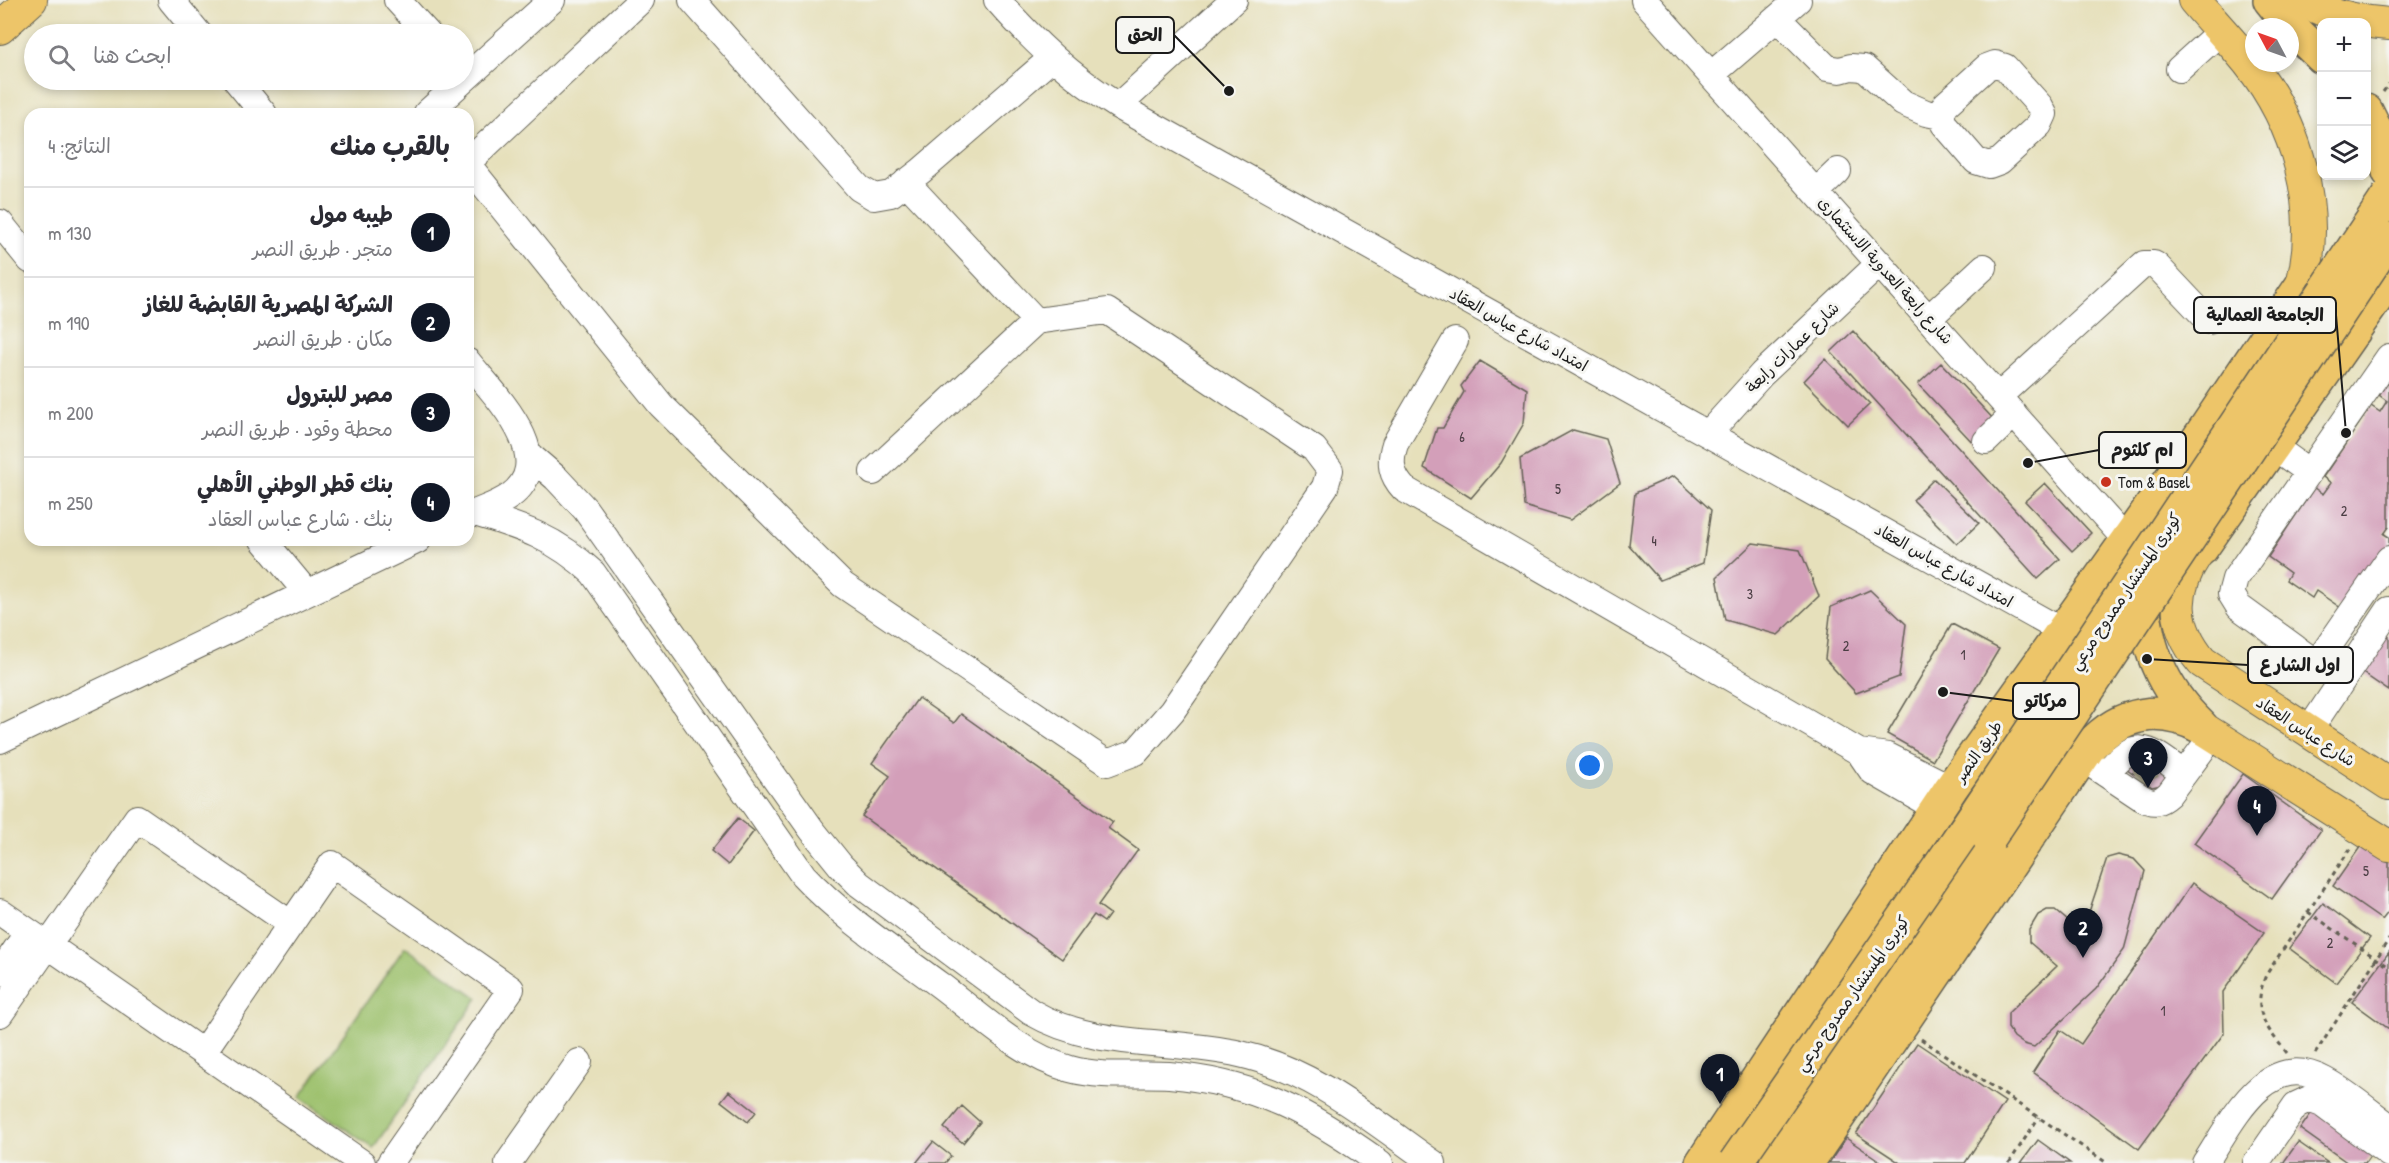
<!DOCTYPE html>
<html lang="ar">
<head>
<meta charset="utf-8">
<style>
	body { margin:0; font-family:"Patrick Hand","Playpen Sans Arabic",sans-serif; background:#f2f2f3; color:#2b2b33; direction:rtl }
	.controls { position:absolute; right:18px; top:18px; display:grid; overflow:hidden; border-radius:12px; box-shadow:0 3px 9px #0003 }
	.controls button { width:54px; height:54px; display:grid; place-items:center; padding:0; border:0; border-bottom:2px solid #e1e1e2; background:#fff; color:#2b2b33; font:30px sans-serif }
	.compass { position:absolute; left:2245px; top:18px; width:54px; height:54px; border-radius:50%; background:#fff; box-shadow:0 3px 9px #0003; rotate:311deg }
	.you { position:absolute; left:1590px; top:766px; width:21px; height:21px; margin:-15px; border:4px solid #fff; border-radius:50%; background:#1a73e8; box-shadow:0 0 0 9px #1a73e833 }
	.badge { display:grid; place-items:center; width:39px; height:39px; border-radius:50%; background:#111827; color:#fff; font-size:20px; font-weight:700 }
	.pin { position:absolute; translate:-50% -50px; filter:drop-shadow(0 2px 3px #0008) }
	.pin::after { content:''; position:absolute; top:32px; width:21px; height:18px; background:inherit; clip-path:polygon(0 0,100% 0,50% 100%) }
	.list { margin:0; padding:0; list-style:none }
	h2 { display:flex; justify-content:space-between; align-items:center; height:78px; margin:0; padding:0 24px; font-size:26px }
	h2 small { font-size:20px; font-weight:400; color:#7c7c81 }
	.list li { display:grid; grid-template-columns:39px 1fr auto; gap:18px; align-items:center; box-sizing:border-box; height:90px; padding:0 24px; border-top:2px solid #e1e1e2 }
	.list b { display:block; font-size:22px; white-space:nowrap }
	.list p { margin:0; font-size:20px; white-space:nowrap; color:#7c7c81 }
	.list em { font-size:20px; font-style:normal; color:#7c7c81 }
	.icon { flex:none; width:33px; height:33px; fill:none; stroke:currentColor; stroke-width:2; stroke-linecap:round; stroke-linejoin:round }
	.map { position:relative; flex:none; width:2389px; height:1163px; overflow:hidden; direction:ltr }
	.search { position:absolute; background:#fff; box-shadow:0 3px 9px #0003; left:24px; top:24px; width:450px; height:66px; display:flex; align-items:center; gap:15px; box-sizing:border-box; padding:0 21px; border-radius:33px; color:#7c7c81; font-size:22px }
	.panel { position:absolute; background:#fff; box-shadow:0 3px 9px #0003; left:24px; top:108px; width:450px; height:438px; border-radius:18px; direction:rtl }
	.map>svg:first-child { display:block }
	.green { fill:#9bc06a; stroke:#5c6e43; stroke-width:1.5 }
	.building { fill:#d39fb9 }
	.lines { fill:none; stroke-linecap:round; stroke-linejoin:round }
	.minor-tunnel { stroke:#beb99b; stroke-width:26; stroke-dasharray:26 13; stroke-linecap:butt }
	.minor-casing { stroke:#636154; stroke-width:28 }
	.major-casing { stroke:#636154; stroke-width:34 }
	.highway-casing { stroke:#636154; stroke-width:36 }
	.path { stroke:#636154; stroke-width:3; stroke-dasharray:4.5 4.5; stroke-linecap:butt }
	.minor { stroke:#fff; stroke-width:26 }
	.major { stroke:#edc569; stroke-width:32 }
	.highway { stroke:#edc569; stroke-width:33 }
	.highway-bridge-casing { stroke:#636154; stroke-width:36; stroke-linecap:butt }
	.highway-bridge { stroke:#edc569; stroke-width:33 }
	.poi-dot { fill:#c8321e; stroke:#f6f6f2; stroke-width:2 }
	.labels { text-anchor:middle; stroke-width:6; stroke-linejoin:round; paint-order:stroke }
	.number-label { font-size:14px; fill:#4a3d43 }
	.street-label { font-size:16px; fill:#1c1c1c; stroke:#f6f6f2 }
	.poi-label { font-size:16px; fill:#1c1c1c; stroke:#f6f6f2; text-anchor:start }
	.leader { fill:none; stroke:#1c1c1c; stroke-width:2 }
	.callout-dot { fill:#1c1c1c; stroke:#f6f6f2; stroke-width:2 }
	.callout { fill:#f6f6f2; stroke:#1c1c1c; stroke-width:2 }
	.callout-label { font-size:18px; text-anchor:middle; font-weight:bold; fill:#1c1c1c }
</style>
</head>
<body>
<div class="map">
<svg width="2389" height="1163" viewBox="0 0 2389 1163">
	<rect width="100%" height="100%" fill="#f6f6f2"/>
	<filter id="ink" filterUnits="userSpaceOnUse"><feTurbulence type="fractalNoise" baseFrequency=".0167" numOctaves="2"/><feDisplacementMap in="SourceGraphic" scale="12" xChannelSelector="R" yChannelSelector="G"/><feConvolveMatrix kernelMatrix="1 2 1 2 8 2 1 2 1" color-interpolation-filters="sRGB"/></filter>
	<filter id="wash" filterUnits="userSpaceOnUse"><feTurbulence type="fractalNoise" baseFrequency=".008" numOctaves="4" result="noise"/><feDisplacementMap in="SourceGraphic" scale="24" xChannelSelector="R" yChannelSelector="G"/><feGaussianBlur stdDeviation="1.35" result="paint"/><feColorMatrix in="noise" values="0 0 0 0 0 0 0 0 0 0 0 0 0 0 0 0 0 1.4 0 .05"/><feComposite in="paint" operator="in"/></filter>
	<g filter="url(#wash)">
		<rect width="100%" height="100%" fill="#e6e0bb"/>
		<!-- green -->
		<path class="green" d="M405 947 478 998 373 1148 300 1097Z"/>
		<g id="blocks">
			<!-- building -->
			<path class="building" d="M1853 331 2060 559 2038 579 1831 352Z
				M1825 359 1870 404 1848 425 1804 381Z
				M1480 361 1527 389 1524 423 1501 463 1471 498 1424 468 1437 428H1443L1464 392 1461 386Z
				M1941 363 1997 423 1974 444 1918 384Z
				M2389 380V527L2384 534 2389 537V545L2344 610 2316 591 2312 598 2286 580 2290 573 2268 557 2314 488 2323 494 2331 483 2323 477 2371 406 2380 412 2387 401 2379 395Z
				M1573 430 1606 439 1620 483 1570 520 1524 506 1520 459Z
				M1674 476 1711 510 1703 563 1660 580 1629 545 1635 493Z
				M1934 479 1979 523 1957 544 1913 500Z
				M2045 483 2091 533 2072 551 2025 501Z
				M1753 543 1800 550 1819 596 1778 635 1725 620 1717 577Z
				M1870 590 1906 624 1899 677 1856 693 1825 659 1831 607Z
				M1952 624 1999 649 1933 760 1887 734Z
				M2381 632 2389 637V691L2357 669Z
				M918 698 954 723 961 714 1113 822 1108 828 1138 850 1098 905 1110 914 1104 922 1094 915 1062 959 862 816 890 776 872 763Z
				M2146 759 2179 781 2152 787 2119 763Z
				M2243 774 2321 830 2272 899 2194 843Z
				M738 818 754 831 728 865 711 851Z
				M2365 840 2389 857V911L2382 920 2333 886Z
				M2118 855 2134 859 2145 871 2124 950 2096 989 2034 1047 2024 1044 2014 1037 2008 1028V1013L2057 966 2029 942V930L2038 915 2047 910H2055L2082 933 2107 858Z
				M2192 883 2264 933 2223 992 2224 1033 2139 1149 2033 1072 2060 1030 2081 1044Z
				M2323 903 2370 938 2336 983 2289 948Z
				M2389 952V1029L2352 1002Z
				M1917 1043 2005 1102 1965 1163H1900L1856 1134Z
				M729 1091 756 1112 748 1122 721 1101Z
				M2327 1091 2386 1133 2365 1163H2348L2300 1129Z
				M962 1106 980 1122 963 1143 944 1128Z
				M1846 1138 1883 1163H1829Z
				M2038 1140 2070 1163H2021Z
				M933 1142 951 1156 945 1163H916Z
				M2298 1142 2328 1163H2283Z"/>
		</g>
	</g>
	<g filter="url(#ink)">
		<use href="#blocks" fill-opacity="0" stroke="#636154" stroke-width="1.5"/>
		<g class="lines">
			<!-- minor-tunnel -->
			<path class="minor-tunnel" d="M2134 773 2154 765"/>
			<!-- minor casing -->
			<g class="minor-casing">
				<path id="minor" d="M171 0 199 34
					M397 0 428 34
					M692 0 859 188 874 197 891 194 921 171 1052 58
					M997 0C1034 42 1071 77 1118 106L2062 631
					M1644 0 2126 540
					M1777 18 1827 68 1840 70 1851 67 1864 68 1903 103 1926 113 1941 116
					M1995 64 2005 67 2040 106 2044 114 2039 125 2000 161 1989 165 1976 161 1944 124 1941 116 1945 105 1987 67Z
					M2179 69 2221 31
					M1711 75 1798 0
					M236 80 264 114
					M1118 106 1234 0
					M428 114 427 113 552 0
					M468 162 641 0
					M468 165 661 405 843 585 1107 763 1136 752 1172 711 1325 487 1330 470 1314 449 1107 311 1036 321 873 472
					M906 182 1036 321
					M1816 192 1838 171
					M0 223 30 260
					M1929 318 1984 267
					M1455 341 1395 444C1389 463 1391 475 1404 489L1859 752 1888 756 1951 788
					M2389 357 2235 579 2231 594 2239 607 2309 658 2315 659 2321 657 2389 559
					M468 362C493 393 561 459 510 496 498 505 482 509 468 516
					M1999 396 2144 264H2154L2158 267 2209 321
					M1708 434 1762 374 1880 263
					M1986 441 2014 414
					M2273 446 2309 472
					M528 454 556 478 585 509 812 830 841 866 859 884 1031 1012C1096 1050 1169 1038 1240 1054 1313 1070 1373 1121 1433 1163
					M475 513C522 527 556 538 593 573L803 875C843 918 894 951 941 986 981 1016 1020 1055 1070 1069 1103 1078 1136 1073 1169 1075 1255 1082 1312 1114 1380 1163
					M263 540 307 593
					M2308 732 2389 610
					M0 740 418 540
					M1859 752 1872 771 1938 809
					M2082 758 2142 798C2153 804 2159 803 2169 794L2213 735
					M2106 774C2136 734 2150 749 2184 774
					M0 912 362 1163
					M0 973 28 932
					M0 1014 137 818 291 924
					M203 1052 332 864 511 989 390 1163
					M508 1163 579 1062
					M2205 1163C2231 1124 2265 1048 2324 1080 2347 1092 2368 1111 2389 1126
					M2256 1163 2296 1105 2309 1099 2322 1104 2389 1154"/>
			</g>
			<!-- major casing -->
			<g class="major-casing">
				<path id="major" d="M2194 0C2212 21 2231 41 2248 62 2297 123 2322 208 2302 285
					M2301 0C2329 15 2358 22 2389 24
					M0 28 31 0
					M2196 555C2171 592 2173 627 2202 662L2389 784
					M2201 727 2389 846"/>
			</g>
			<!-- highway casing -->
			<g class="highway-casing">
				<path id="highway" d="M2270 0 2295 31 2322 57
					M2366 111 2382 143 2389 172
					M2201 549 2389 280
					M2143 588C2143 643 2161 688 2201 726
					M1702 1163 1951 788 2180 466 2302 285 2320 279 2338 282 2352 295 2357 312 2354 331
					M1776 1163 1989 838
					M1807 1163 2090 746C2121 712 2161 705 2201 727"/>
			</g>
			<!-- path -->
			<path class="path" d="M2383 92 2389 84
				M2308 912 2389 967
				M1921 1039 2107 1163
				M2287 1053C2265 1026 2251 1011 2266 975L2350 849
				M2315 1054 2389 939
				M2009 1163 2039 1117"/>
			<!-- minor -->
			<use href="#minor" class="minor"/>
			<!-- major -->
			<use href="#major" class="major"/>
			<!-- highway -->
			<use href="#highway" class="highway"/>
			<!-- highway-bridge casing -->
			<g class="highway-bridge-casing">
				<path id="highway-bridge" d="M1989 838 2389 239
					M1735 1163 1967 827 2389 195"/>
			</g>
			<!-- highway-bridge -->
			<use href="#highway-bridge" class="highway-bridge"/>
		</g>
	</g>
	<!-- markers -->
	<circle class="poi-dot" cx="2106" cy="482" r="6"/>
	<g class="labels">
		<!-- number labels -->
		<g class="number-label">
			<text x="1462" y="442">6</text>
			<text x="1558" y="494">5</text>
			<text x="2344" y="516">2</text>
			<text x="1654" y="546">4</text>
			<text x="1750" y="599">3</text>
			<text x="1846" y="651">2</text>
			<text x="1963" y="660">1</text>
			<text x="2366" y="876">5</text>
			<text x="2330" y="948">2</text>
			<text x="2163" y="1016">1</text>
		</g>
		<!-- street labels -->
		<g class="street-label">
			<text transform="translate(1886 270) rotate(48)" y="6">شارع رابعة العدوية الاستثمارى</text>
			<text transform="translate(1519 329) rotate(29)" y="6">امتداد شارع عباس العقاد</text>
			<text transform="translate(1792 347) rotate(-44)" y="6">شارع عمارات رابعة</text>
			<text transform="translate(1944 565) rotate(29)" y="6">امتداد شارع عباس العقاد</text>
			<text transform="translate(2125 591) rotate(-56)" y="6">كوبرى المستشار ممدوح مرعي</text>
			<text transform="translate(2306 731) rotate(33)" y="6">شارع عباس العقاد</text>
			<text transform="translate(1978 751) rotate(-55)" y="6">طريق النصر</text>
			<text transform="translate(1852 993) rotate(-55)" y="6">كوبرى المستشار ممدوح مرعي</text>
		</g>
		<!-- poi labels -->
		<g class="poi-label">
			<text x="2118" y="488">Tom &amp; Basel</text>
		</g>
	</g>
	<!-- callouts -->
	<path class="leader" d="M1229 91L1174 35M2346 433L2336 315M2028 463L2099 450M2147 659L2248 665M1943 692L2013 701"/>
	<g class="callout-dot">
		<circle cx="1229" cy="91" r="6"/>
		<circle cx="2346" cy="433" r="6"/>
		<circle cx="2028" cy="463" r="6"/>
		<circle cx="2147" cy="659" r="6"/>
		<circle cx="1943" cy="692" r="6"/>
	</g>
	<g class="callout">
		<rect x="1116" y="17" width="58" height="36" rx="6"/>
		<rect x="2194" y="297" width="142" height="36" rx="6"/>
		<rect x="2099" y="432" width="87" height="36" rx="6"/>
		<rect x="2248" y="647" width="105" height="36" rx="6"/>
		<rect x="2013" y="683" width="66" height="36" rx="6"/>
	</g>
	<g class="callout-label">
		<text x="1145" y="41">الحق</text>
		<text x="2265" y="321">الجامعة العمالية</text>
		<text x="2142" y="456">ام كلثوم</text>
		<text x="2300" y="671">اول الشارع</text>
		<text x="2046" y="707">مركاتو</text>
	</g>
</svg>
<div class="controls">
<button>+</button>
<button>−</button>
<button><svg class="icon" aria-label="layers" viewBox="0 0 24 24"><path d="M12 4l9 5-9 5-9-5zM3 14l9 5 9-5"/></svg></button>
</div>
<svg class="compass" viewBox="-18 -18 36 36"><path d="M0-13l5 13h-10z" fill="#e53935"/><path d="M0 13l5-13h-10z" fill="#7c7c81"/></svg>
<div class="you"></div>
<div class="pin badge" style="left:1720px;top:1104px">1</div>
<div class="pin badge" style="left:2083px;top:958px">2</div>
<div class="pin badge" style="left:2148px;top:788px">3</div>
<div class="pin badge" style="left:2257px;top:836px">4</div>
<div class="search"><svg class="icon" aria-label="search" viewBox="0 0 24 24"><circle cx="10" cy="10" r="6"/><path d="M15 15l6 6"/></svg>ابحث هنا</div>
<section class="panel">
<h2>بالقرب منك<small>النتائج: 4</small></h2>
<ul class="list">
<li><span class="badge">1</span><div><b>طيبه مول</b><p>متجر · طريق النصر</p></div><em>130 m</em></li>
<li><span class="badge">2</span><div><b>الشركة المصرية القابضة للغاز</b><p>مكان · طريق النصر</p></div><em>190 m</em></li>
<li><span class="badge">3</span><div><b>مصر للبترول</b><p>محطة وقود · طريق النصر</p></div><em>200 m</em></li>
<li><span class="badge">4</span><div><b>بنك قطر الوطني الأهلي</b><p>بنك · شارع عباس العقاد</p></div><em>250 m</em></li>
</ul>
</section>
</div>
</body>
</html>
